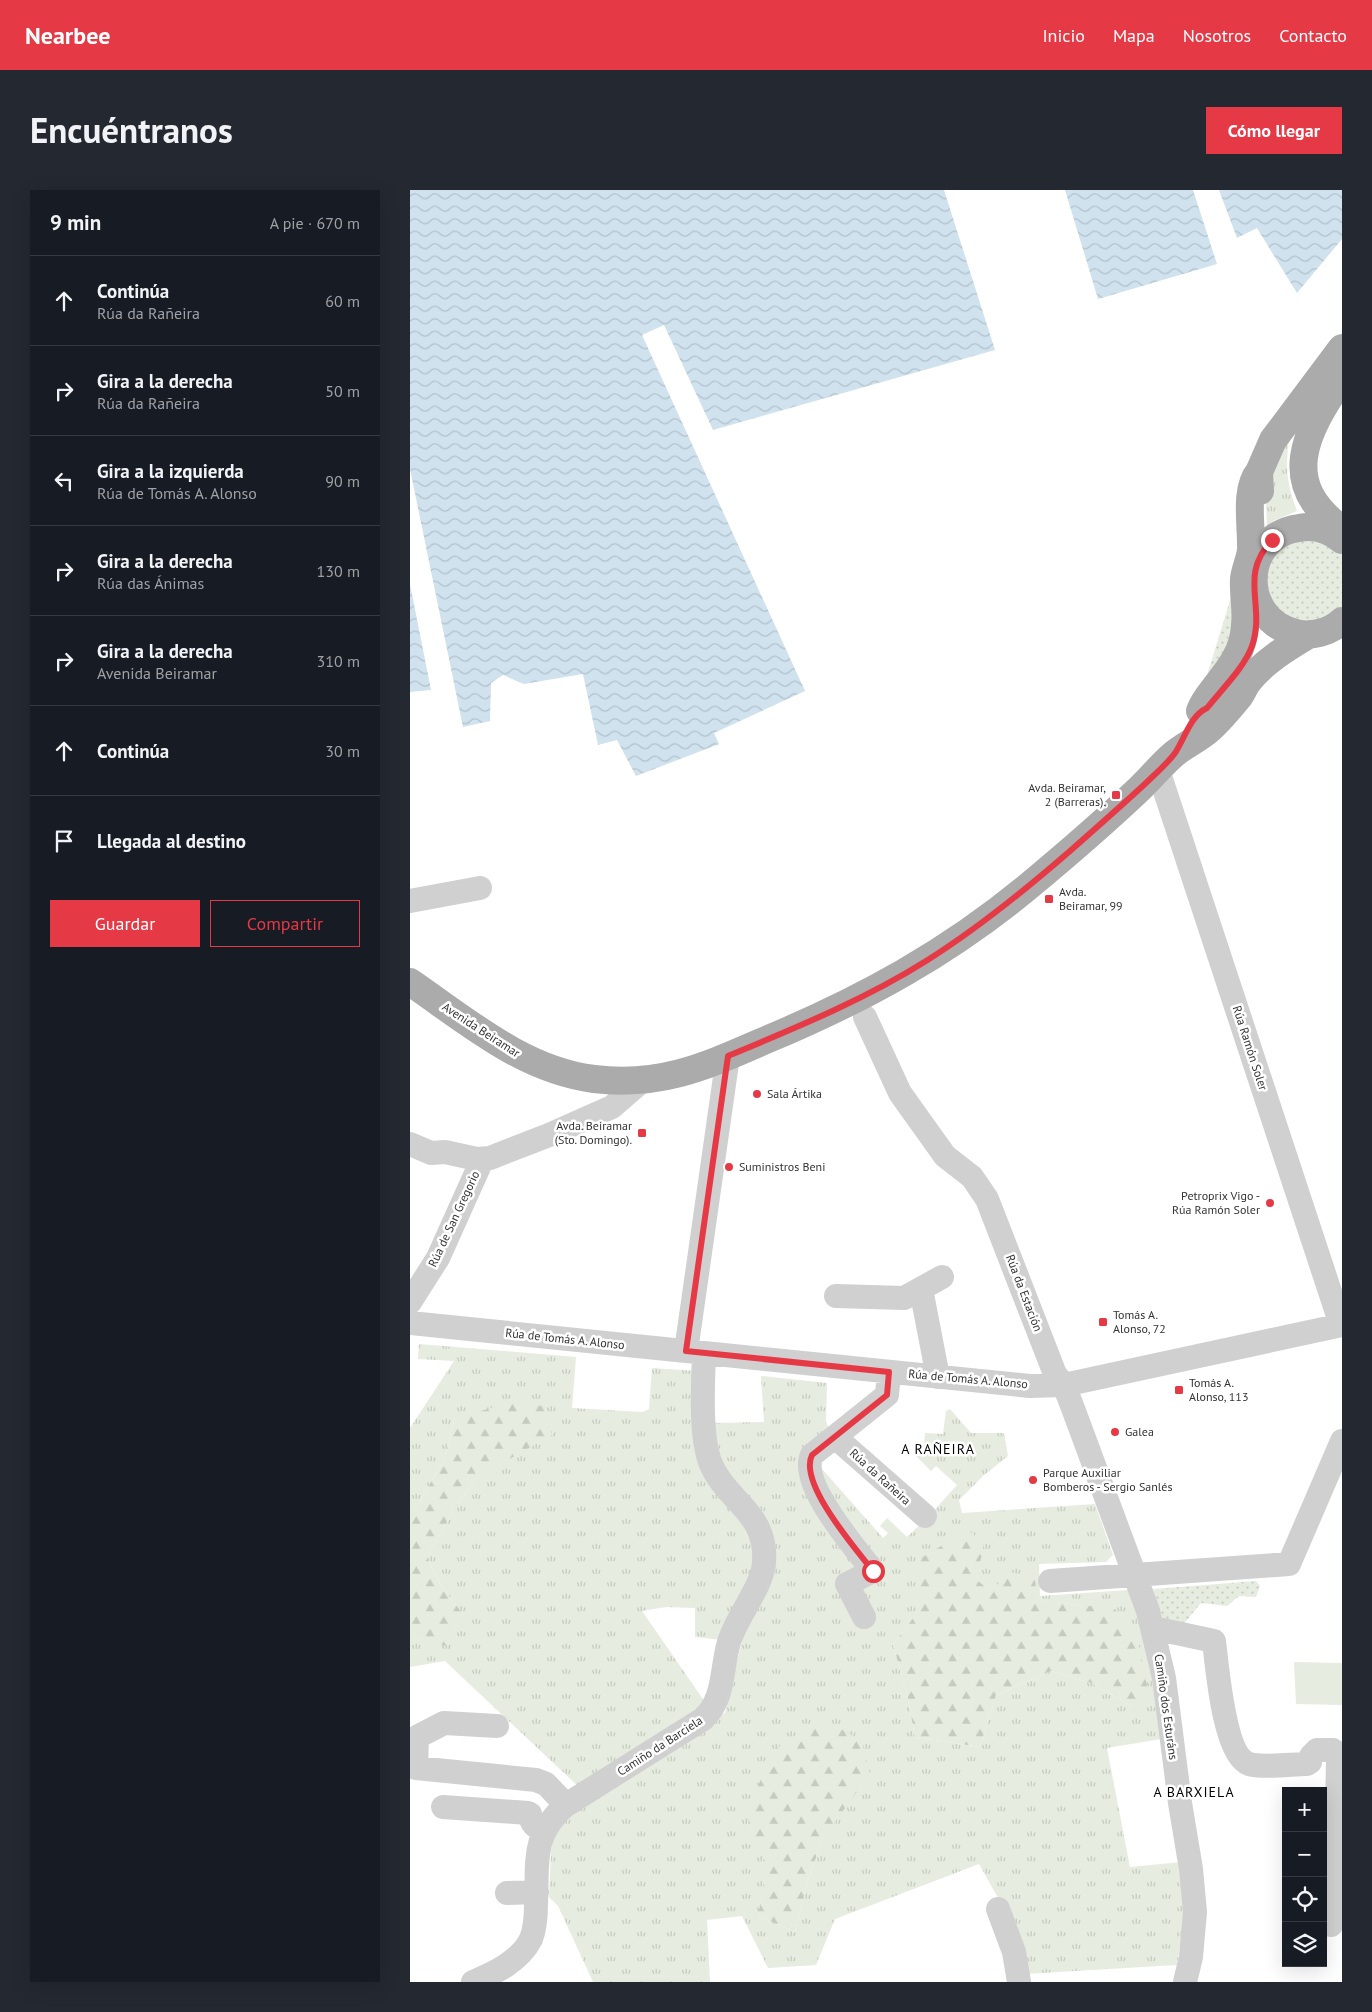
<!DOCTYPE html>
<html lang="es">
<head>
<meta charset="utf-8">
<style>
	body { margin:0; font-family:"PT Sans",sans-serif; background:#242831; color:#f1f3f6 }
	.controls { position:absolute; right:15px; bottom:15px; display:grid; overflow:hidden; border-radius:0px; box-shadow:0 5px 20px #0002 }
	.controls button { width:45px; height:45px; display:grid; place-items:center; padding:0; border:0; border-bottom:1px solid #363941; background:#171b24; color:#f1f3f6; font:25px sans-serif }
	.stop { position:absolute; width:15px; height:15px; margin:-11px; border:4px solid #e63946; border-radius:50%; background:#fff }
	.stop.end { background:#e63946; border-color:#fff; box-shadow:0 1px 5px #0008 }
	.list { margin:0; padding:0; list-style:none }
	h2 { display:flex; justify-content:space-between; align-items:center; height:65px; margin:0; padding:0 20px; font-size:21px }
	h2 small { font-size:16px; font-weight:400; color:#9ea1a6 }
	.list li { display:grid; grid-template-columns:32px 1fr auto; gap:15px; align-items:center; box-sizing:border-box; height:90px; padding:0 20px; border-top:1px solid #363941 }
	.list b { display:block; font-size:19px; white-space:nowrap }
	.list p { margin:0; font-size:16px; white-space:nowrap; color:#9ea1a6 }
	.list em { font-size:16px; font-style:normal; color:#9ea1a6 }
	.actions { display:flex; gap:10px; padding:15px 20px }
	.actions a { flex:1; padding:11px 0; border:1px solid #e63946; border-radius:0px; text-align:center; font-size:18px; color:#e63946 }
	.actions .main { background:#e63946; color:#fff }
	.icon { flex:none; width:28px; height:28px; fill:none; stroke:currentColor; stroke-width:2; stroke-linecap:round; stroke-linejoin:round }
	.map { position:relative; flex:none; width:932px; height:1792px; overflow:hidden; border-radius:0px }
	header { display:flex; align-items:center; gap:30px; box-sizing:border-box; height:70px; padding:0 25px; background:#e63946; color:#fff }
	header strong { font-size:24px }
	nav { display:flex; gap:28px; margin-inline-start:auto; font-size:18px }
	.intro { display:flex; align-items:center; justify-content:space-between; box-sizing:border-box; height:120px; padding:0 30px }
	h1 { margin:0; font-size:35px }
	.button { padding:12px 22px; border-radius:0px; background:#e63946; color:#fff; font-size:18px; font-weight:700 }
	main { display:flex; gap:30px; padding:0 30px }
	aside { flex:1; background:#171b24; border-radius:0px; box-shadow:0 5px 20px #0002 }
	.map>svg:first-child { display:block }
	.grass { fill:url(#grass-tufts); fill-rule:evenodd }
	.forest { fill:url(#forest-firs) }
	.park { fill:url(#park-dots) }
	.pitch { fill:#e6ecdf }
	.water { fill:url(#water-waves) }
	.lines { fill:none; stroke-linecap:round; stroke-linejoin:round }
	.minor { stroke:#d0d0d0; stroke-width:24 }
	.major { stroke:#ababab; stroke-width:28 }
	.route { stroke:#e63946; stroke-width:6 }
	.poi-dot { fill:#e63946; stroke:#fff; stroke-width:2 }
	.labels { text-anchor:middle; stroke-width:5; stroke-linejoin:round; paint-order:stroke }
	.poi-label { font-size:12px; fill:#333; stroke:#fff; text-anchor:start }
	.street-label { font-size:12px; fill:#333; stroke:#fff }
	.neighbourhood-label { font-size:14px; letter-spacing:1px; fill:#000; stroke:#fff }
</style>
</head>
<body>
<header>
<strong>Nearbee</strong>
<nav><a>Inicio</a><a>Mapa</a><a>Nosotros</a><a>Contacto</a></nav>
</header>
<div class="intro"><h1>Encuéntranos</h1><a class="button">Cómo llegar</a></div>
<main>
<aside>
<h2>9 min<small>A pie · 670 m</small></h2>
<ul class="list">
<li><svg class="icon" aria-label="ahead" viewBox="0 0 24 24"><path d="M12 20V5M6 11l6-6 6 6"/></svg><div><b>Continúa</b><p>Rúa da Rañeira</p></div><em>60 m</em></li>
<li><svg class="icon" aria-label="right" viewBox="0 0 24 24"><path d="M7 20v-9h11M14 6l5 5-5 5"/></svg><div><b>Gira a la derecha</b><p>Rúa da Rañeira</p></div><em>50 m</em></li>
<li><svg class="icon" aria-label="left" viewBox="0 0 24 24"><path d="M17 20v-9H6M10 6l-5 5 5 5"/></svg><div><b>Gira a la izquierda</b><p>Rúa de Tomás A. Alonso</p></div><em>90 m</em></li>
<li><svg class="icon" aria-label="right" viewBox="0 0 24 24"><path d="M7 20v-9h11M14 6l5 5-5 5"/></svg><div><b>Gira a la derecha</b><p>Rúa das Ánimas</p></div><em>130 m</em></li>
<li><svg class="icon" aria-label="right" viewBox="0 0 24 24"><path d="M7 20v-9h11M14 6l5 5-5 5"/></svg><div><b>Gira a la derecha</b><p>Avenida Beiramar</p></div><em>310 m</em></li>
<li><svg class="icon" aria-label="ahead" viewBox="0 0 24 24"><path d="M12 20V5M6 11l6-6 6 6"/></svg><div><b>Continúa</b></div><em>30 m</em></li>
<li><svg class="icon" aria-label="arrive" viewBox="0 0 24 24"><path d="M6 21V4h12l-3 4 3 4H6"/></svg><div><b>Llegada al destino</b></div></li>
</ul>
<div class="actions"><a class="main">Guardar</a><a>Compartir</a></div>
</aside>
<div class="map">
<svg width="932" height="1792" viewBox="0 0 932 1792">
	<defs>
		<pattern id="grass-tufts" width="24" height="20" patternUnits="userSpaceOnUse" patternTransform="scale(1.25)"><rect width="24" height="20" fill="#e6ecdf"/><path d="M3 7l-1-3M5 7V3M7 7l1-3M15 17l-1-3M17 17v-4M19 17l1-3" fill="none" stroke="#c6cbc0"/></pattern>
		<pattern id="forest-firs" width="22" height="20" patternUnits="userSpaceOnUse" patternTransform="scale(1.25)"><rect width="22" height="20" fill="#e6ecdf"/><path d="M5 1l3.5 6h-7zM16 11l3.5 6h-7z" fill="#c6cbc0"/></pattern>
		<pattern id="park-dots" width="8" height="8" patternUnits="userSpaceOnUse" patternTransform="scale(1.25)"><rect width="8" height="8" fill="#e6ecdf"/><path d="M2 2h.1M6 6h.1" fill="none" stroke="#c6cbc0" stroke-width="1.8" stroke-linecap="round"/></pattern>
		<pattern id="water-waves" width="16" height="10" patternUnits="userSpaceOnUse" patternTransform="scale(1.25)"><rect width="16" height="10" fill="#cfe2ee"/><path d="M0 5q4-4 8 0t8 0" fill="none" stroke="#b2c2cd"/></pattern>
	</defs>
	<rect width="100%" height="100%" fill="#fff"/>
	<!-- grass -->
	<path class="grass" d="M879 250C875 279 877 294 887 321L865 330 857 336 856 311 864 274Z
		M9 1154 166 1167 162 1218 233 1222 239 1219 242 1178 287 1181 288 1255 343 1341 347 1376 313 1450 285 1447V1418L256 1417 232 1421 297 1515 170 1598 35 1471 0 1477V1446L36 1455 53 1424 32 1397 17 1368 44 1319 67 1287 142 1244 45 1228 34 1269 8 1315 0 1317V1238L44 1171 8 1169Z
		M351 1186 417 1193 416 1231 421 1244 405 1271 473 1348 478 1343 470 1336 477 1328 497 1347 520 1325 547 1295 526 1276 521 1281 503 1263 514 1255 515 1243 533 1244 536 1221 540 1219 561 1243H594L598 1266 573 1286 549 1310 552 1323 685 1314 703 1365 696 1372 629 1374 630 1406 718 1400 737 1443 751 1549 697 1558 720 1677 772 1672 776 1721 767 1775 614 1784 591 1713 569 1674 425 1729 406 1775 358 1778 332 1726 297 1730 300 1792H183L148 1716 139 1707 141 1661 144 1643 153 1630 315 1523 337 1429 358 1390 304 1254 303 1233 354 1232ZM573 1353 567 1390 583 1403 673 1416H701L723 1517 681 1493 641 1481 586 1505 570 1557 505 1547 497 1504 483 1455 509 1420ZM432 1621 413 1648 397 1693 385 1742 348 1726 358 1676 336 1625Z"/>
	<!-- forest -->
	<path class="forest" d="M96 1214 136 1216 142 1245 67 1287 44 1319 17 1368 32 1397 53 1424 36 1456 0 1446V1317L8 1315 34 1269 45 1228Z
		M558 1340 574 1353 567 1390 583 1403 596 1380 625 1390 627 1409 673 1416H701L711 1425 729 1455 738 1500 723 1517 681 1493 641 1481 586 1505 570 1557 505 1547 497 1504 483 1455 509 1420 506 1371Z
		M410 1535H425L452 1552 460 1584 413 1648 397 1693 385 1742 348 1726 357 1676 336 1625 363 1560Z"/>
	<!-- park -->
	<path class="park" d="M904 349 930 362 932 365V421L928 426 886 435 856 406C857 397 856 387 857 378 862 357 886 350 904 349Z
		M827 388 829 447 790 508Z
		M846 1391 850 1396 846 1407 829 1406 817 1416 791 1413 772 1436 749 1427 742 1407 744 1399Z"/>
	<!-- pitch -->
	<path class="pitch" d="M884 1472 932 1473V1515L886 1514Z"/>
	<!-- water -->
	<path class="water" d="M0 0H534L585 160 303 240 254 135 232 145 395 501 304 543 309 554 226 586 207 550 188 555 173 484 114 494 93 485 81 493 80 531 53 537 0 279Z
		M655 0H783L807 74 688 109Z
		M809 0H932V49L887 103 847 38 827 48Z
		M0 394 21 500 0 502Z"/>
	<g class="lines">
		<!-- minor -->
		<path class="minor" d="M748 580 931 1135
			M0 711 70 698
			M455 827 490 903 535 966 562 987 577 1009 645 1184 654 1195 664 1221 738 1421 754 1488 770 1613 781 1679 785 1722 781 1767 775 1792
			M0 954 21 963 35 962 67 969 80 968 139 945 202 917 233 890
			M511 1099 528 1187
			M426 1106 494 1108 532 1087
			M0 1112 28 1068 72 970
			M0 1133 620 1196 654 1195 932 1135
			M276 1161 318 866
			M425 1247 515 1326
			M640 1391 879 1374 932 1251
			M454 1427 437 1394 463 1381C446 1359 388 1293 402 1265L477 1205 479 1182
			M743 1438 804 1451C807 1475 814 1566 839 1574 851 1578 883 1574 897 1574L900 1572 901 1566 907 1560H923L931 1566
			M87 1536 34 1533 7 1547 6 1578 126 1590 136 1594 156 1615
			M33 1617 118 1623 120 1624C121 1634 125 1637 134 1641
			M97 1703 127 1702
			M588 1719 604 1762 609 1792
			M921 1735V1639L927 1618 928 1570 932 1566
			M63 1792C85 1783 110 1771 121 1749 125 1739 126 1725 126 1714 128 1672 121 1645 156 1615L293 1529C315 1509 311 1479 319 1452 327 1426 352 1397 354 1373 358 1322 316 1312 300 1272 290 1244 293 1194 294 1163"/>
		<!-- major -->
		<path class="major" d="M931 190C895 242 868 294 932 339
			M850 301 849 282 863 250 932 158
			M932 350C920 340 905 335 889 338 830 346 828 429 886 443 902 447 920 442 932 431
			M790 521C793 512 800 504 806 496 821 477 834 460 835 435 837 420 833 405 834 389 835 379 840 370 841 360 842 337 834 300 849 282
			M0 792C57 831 113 880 184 889 252 897 296 876 356 850 454 809 538 763 620 695 656 665 692 634 726 602 739 590 751 575 764 564 775 555 789 549 800 539 810 530 820 518 829 507 832 503 834 498 837 493 853 472 878 457 900 444"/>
	</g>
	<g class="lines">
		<!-- route -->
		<path class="route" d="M463 1381C446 1359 388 1293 402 1265L477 1205 479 1182 276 1161 318 866C385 838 454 810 516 771 567 739 614 701 660 661 685 639 711 616 736 593 745 584 757 574 765 563 775 548 780 526 797 518 812 499 834 478 842 456 856 415 828 386 862 350"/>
	</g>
	<!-- markers -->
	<g class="poi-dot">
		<rect x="701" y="600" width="10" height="10" rx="2.5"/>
		<rect x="634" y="704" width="10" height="10" rx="2.5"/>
		<circle cx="347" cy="904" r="5"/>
		<rect x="227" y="938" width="10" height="10" rx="2.5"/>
		<circle cx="319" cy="977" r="5"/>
		<circle cx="860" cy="1013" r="5"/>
		<rect x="688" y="1127" width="10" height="10" rx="2.5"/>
		<rect x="764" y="1195" width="10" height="10" rx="2.5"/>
		<circle cx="705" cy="1242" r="5"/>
		<circle cx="623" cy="1290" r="5"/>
	</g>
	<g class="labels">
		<!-- poi labels -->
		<g class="poi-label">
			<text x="696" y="602" text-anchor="end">Avda. Beiramar,<tspan x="696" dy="14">2 (Barreras).</tspan></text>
			<text x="649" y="706">Avda.<tspan x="649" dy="14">Beiramar, 99</tspan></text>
			<text x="357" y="908">Sala Ártika</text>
			<text x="222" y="940" text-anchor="end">Avda. Beiramar<tspan x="222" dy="14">(Sto. Domingo).</tspan></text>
			<text x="329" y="981">Suministros Beni</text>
			<text x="850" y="1010" text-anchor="end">Petroprix Vigo -<tspan x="850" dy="14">Rúa Ramón Soler</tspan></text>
			<text x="703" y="1129">Tomás A.<tspan x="703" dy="14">Alonso, 72</tspan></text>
			<text x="779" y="1197">Tomás A.<tspan x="779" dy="14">Alonso, 113</tspan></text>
			<text x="715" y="1246">Galea</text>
			<text x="633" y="1287">Parque Auxiliar<tspan x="633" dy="14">Bomberos - Sergio Sanlés</tspan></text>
		</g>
		<!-- street labels -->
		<g class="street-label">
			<text transform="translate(71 840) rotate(33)" y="4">Avenida Beiramar</text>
			<text transform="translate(840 858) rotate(72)" y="4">Rúa Ramón Soler</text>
			<text transform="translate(44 1029) rotate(-65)" y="4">Rúa de San Gregorio</text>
			<text transform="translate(614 1103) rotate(69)" y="4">Rúa da Estación</text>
			<text transform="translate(155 1149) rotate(6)" y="4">Rúa de Tomás A. Alonso</text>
			<text transform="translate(558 1189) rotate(5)" y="4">Rúa de Tomás A. Alonso</text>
			<text transform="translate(470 1287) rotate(42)" y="4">Rúa da Rañeira</text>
			<text transform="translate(756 1517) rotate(82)" y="4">Camiño dos Esturáns</text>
			<text transform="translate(250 1556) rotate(-33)" y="4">Camiño da Barciela</text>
		</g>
		<!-- neighbourhood labels -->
		<g class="neighbourhood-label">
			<text x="528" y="1264">A RAÑEIRA</text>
			<text x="784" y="1607">A BARXIELA</text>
		</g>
	</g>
</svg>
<div class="controls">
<button>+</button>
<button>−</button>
<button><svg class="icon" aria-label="locate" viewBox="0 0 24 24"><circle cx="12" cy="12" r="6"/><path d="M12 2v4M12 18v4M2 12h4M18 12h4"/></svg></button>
<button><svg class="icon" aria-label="layers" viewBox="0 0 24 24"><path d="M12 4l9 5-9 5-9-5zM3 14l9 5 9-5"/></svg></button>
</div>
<div class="stop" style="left:463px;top:1381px"></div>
<div class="stop end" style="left:862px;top:350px"></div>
</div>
</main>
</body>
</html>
